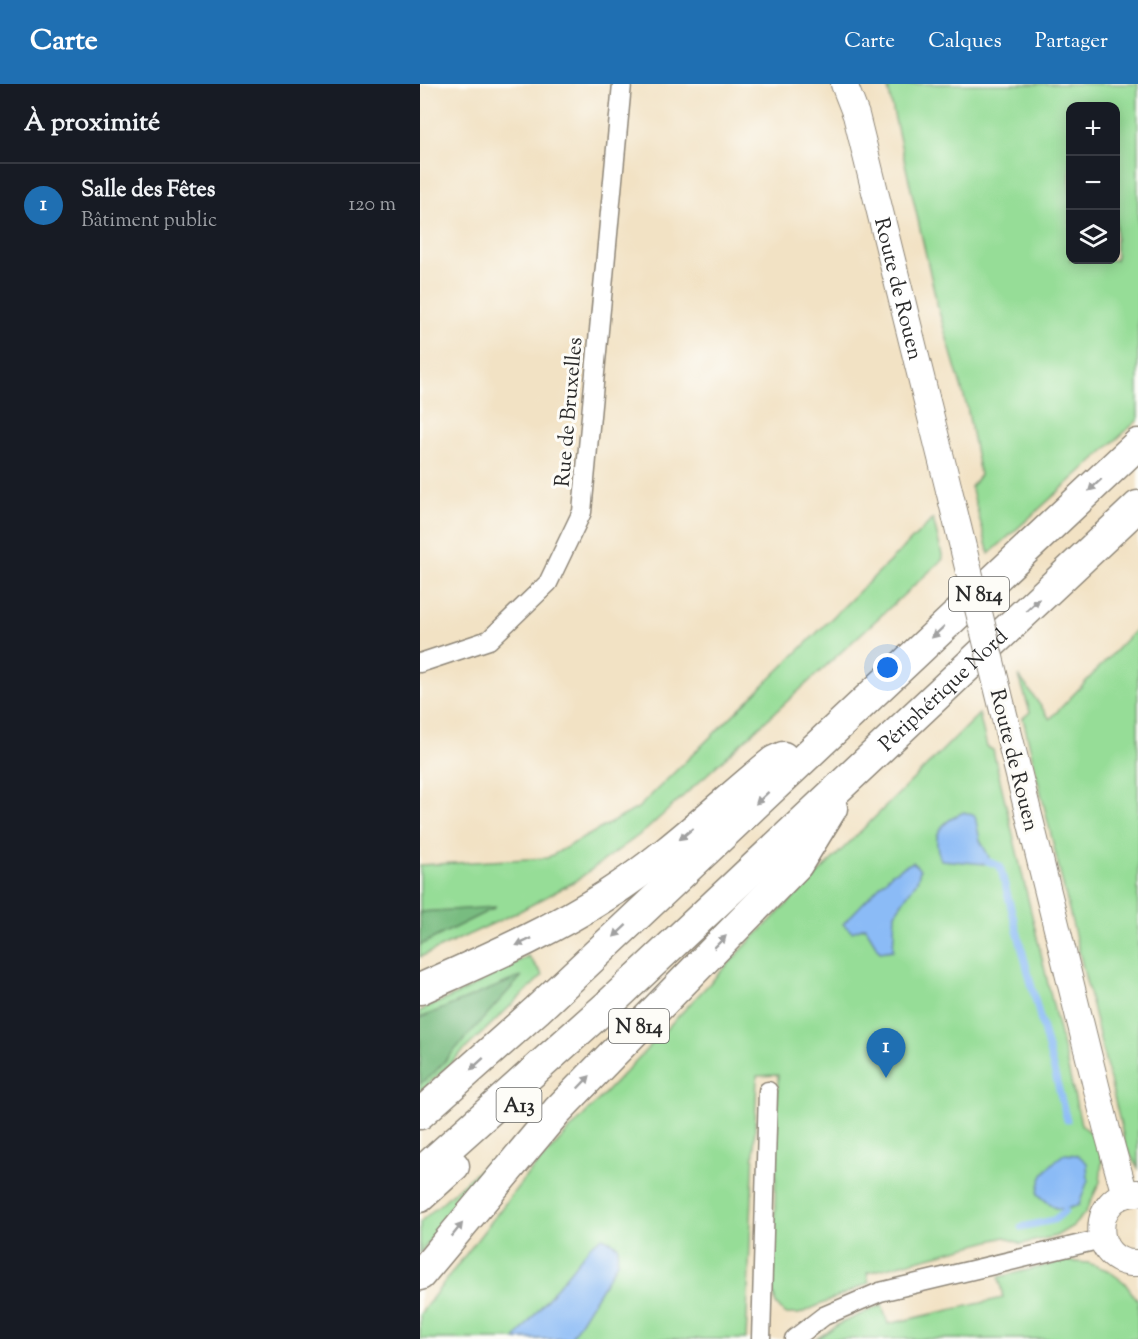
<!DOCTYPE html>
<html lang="fr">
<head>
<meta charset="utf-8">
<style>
	body { margin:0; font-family:"Sorts Mill Goudy",serif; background:#242831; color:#f1f3f6 }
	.controls { position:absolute; right:18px; top:18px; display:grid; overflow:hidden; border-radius:12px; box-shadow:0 3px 15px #0003 }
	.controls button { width:54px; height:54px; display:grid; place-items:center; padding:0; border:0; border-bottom:2px solid #363941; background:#171b24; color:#f1f3f6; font:30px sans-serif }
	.you { position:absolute; left:468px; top:584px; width:21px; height:21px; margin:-15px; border:4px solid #fff; border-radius:50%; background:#1a73e8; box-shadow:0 0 0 9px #1a73e833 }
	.badge { display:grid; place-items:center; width:39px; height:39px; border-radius:50%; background:#1f6fb2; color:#fff; font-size:20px; font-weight:700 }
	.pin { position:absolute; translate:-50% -50px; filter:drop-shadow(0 2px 3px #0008) }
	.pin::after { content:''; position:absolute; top:32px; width:21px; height:18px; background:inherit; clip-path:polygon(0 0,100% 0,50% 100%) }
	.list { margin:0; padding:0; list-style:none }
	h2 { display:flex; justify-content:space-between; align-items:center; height:78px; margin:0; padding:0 24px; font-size:26px }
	h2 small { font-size:20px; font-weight:400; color:#9ea1a6 }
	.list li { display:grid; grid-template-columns:39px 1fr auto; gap:18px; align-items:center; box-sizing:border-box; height:84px; padding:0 24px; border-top:2px solid #363941 }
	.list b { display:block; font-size:22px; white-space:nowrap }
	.list p { margin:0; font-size:20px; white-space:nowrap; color:#9ea1a6 }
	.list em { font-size:20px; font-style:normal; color:#9ea1a6 }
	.icon { flex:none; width:33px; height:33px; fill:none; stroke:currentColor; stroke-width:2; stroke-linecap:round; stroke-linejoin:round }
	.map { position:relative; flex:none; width:718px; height:1255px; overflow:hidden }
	header { display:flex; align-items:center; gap:36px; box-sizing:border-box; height:84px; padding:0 30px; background:#1f6fb2; color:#fff }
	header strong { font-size:28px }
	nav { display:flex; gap:33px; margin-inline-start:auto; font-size:21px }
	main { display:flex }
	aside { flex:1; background:#171b24 }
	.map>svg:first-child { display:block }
	.green { fill:#96dd97; stroke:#608461; stroke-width:1.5; fill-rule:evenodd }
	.forest { fill:#78bc80; stroke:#527456; stroke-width:1.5 }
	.water { fill:#8bbbf6; stroke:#5b7390; stroke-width:1.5 }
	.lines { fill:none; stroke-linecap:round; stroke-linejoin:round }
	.stream { stroke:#8bbbf6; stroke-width:7 }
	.minor-casing { stroke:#8e8678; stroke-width:21 }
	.secondary-casing { stroke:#8e8678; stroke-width:28 }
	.trunk-casing { stroke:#8e8678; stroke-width:33 }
	.minor { stroke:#fff; stroke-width:18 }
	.secondary { stroke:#fff; stroke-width:26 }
	.trunk { stroke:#fff; stroke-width:30 }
	.secondary-bridge-casing { stroke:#8e8678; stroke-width:28; stroke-linecap:butt }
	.secondary-bridge { stroke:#fff; stroke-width:26 }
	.oneway { fill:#a0a0a0 }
	.labels { text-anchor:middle; stroke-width:6; stroke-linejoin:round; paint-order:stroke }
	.shield { fill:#fdfcf7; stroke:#6a6a68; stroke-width:1.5 }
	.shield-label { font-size:20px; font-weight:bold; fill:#2b2b2b }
	.street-label { font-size:21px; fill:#2b2b2b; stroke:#fdfcf7 }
</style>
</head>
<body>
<header>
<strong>Carte</strong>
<nav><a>Carte</a><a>Calques</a><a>Partager</a></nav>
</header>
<main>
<aside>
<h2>À proximité<small></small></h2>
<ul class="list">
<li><span class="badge">1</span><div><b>Salle des Fêtes</b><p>Bâtiment public</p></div><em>120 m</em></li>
</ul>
</aside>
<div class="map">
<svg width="718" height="1255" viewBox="0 0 718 1255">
	<rect width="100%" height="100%" fill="#fdfcf7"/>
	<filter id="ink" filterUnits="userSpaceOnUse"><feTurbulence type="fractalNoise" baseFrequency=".0167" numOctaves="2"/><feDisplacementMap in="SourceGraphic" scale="12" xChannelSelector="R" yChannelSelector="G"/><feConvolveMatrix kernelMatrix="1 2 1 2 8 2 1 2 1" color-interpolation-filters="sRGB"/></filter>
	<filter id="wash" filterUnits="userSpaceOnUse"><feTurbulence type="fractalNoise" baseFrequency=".008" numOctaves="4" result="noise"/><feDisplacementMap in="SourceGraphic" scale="24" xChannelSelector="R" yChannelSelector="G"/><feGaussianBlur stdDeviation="1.35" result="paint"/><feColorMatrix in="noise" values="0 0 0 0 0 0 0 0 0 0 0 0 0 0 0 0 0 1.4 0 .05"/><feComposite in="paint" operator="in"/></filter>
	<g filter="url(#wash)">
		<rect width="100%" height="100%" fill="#f2e2c4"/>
		<!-- green -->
		<path class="green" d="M467 0H718V336L569 470 551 403 560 391 547 323 518 224ZM650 22H696V176H650Z
			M513 435 523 475 226 746 154 798 98 828 0 873V861L74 824 0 828V781L127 774 218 724Z
			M718 543V1084L706 1063 603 634 610 628 599 592 630 635Z
			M559 630 567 663 573 666 661 1040 678 1056 682 1077 680 1098 665 1129 653 1142 636 1152 601 1160 585 1153 447 1189 449 1199 379 1230H365L356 1220 353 1207 358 991 337 992 326 1255H0V1230L107 1091 330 857Z
			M108 872 123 891 0 1008V927L48 905Z
			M70 1076 0 1170V1138Z
			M645 1177 668 1179 687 1186 704 1198 718 1217V1255H396L419 1240 462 1221 468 1240 583 1214 579 1193Z"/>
		<!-- forest -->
		<path class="forest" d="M76 823 0 861V828Z
			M102 892 13 990 0 1000V934Z"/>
		<!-- water -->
		<path class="water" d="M544 728 555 732 560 756 569 773 565 780 521 776C510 750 521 738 544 728Z
			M493 778 500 786 497 797 475 829 473 866 460 868 445 843 432 848 423 840 472 789Z
			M644 1070 658 1071 667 1079 668 1096 659 1121C638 1129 634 1125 618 1110 619 1091 629 1081 644 1070Z
			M183 1153 198 1162 197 1179 150 1255H95L171 1161Z"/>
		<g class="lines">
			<!-- stream -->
			<path class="stream" d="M567 777 580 782 647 1036
				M601 1143 634 1136 645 1127"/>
		</g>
	</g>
	<g filter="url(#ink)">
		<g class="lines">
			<!-- minor casing -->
			<g class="minor-casing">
				<path id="minor" d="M0 579 69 556 128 499 162 428 202 0
					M341 1255 348 1007
					M374 1255 404 1232 460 1208 682 1155"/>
			</g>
			<!-- secondary casing -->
			<g class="secondary-casing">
				<g id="secondary">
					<path id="s1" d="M424 0 436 31 529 406"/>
					<path d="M588 647 687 1046 705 1111"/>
					<path d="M718 1109C669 1108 669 1182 718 1179"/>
				</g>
			</g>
			<!-- trunk casing -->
			<g class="trunk-casing">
				<g id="trunk">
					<path d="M0 905C64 876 128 849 187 811 246 774 300 721 354 677L363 673"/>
					<path d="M0 1030 117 926 718 360"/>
					<path id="s2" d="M0 1089 188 921 718 422"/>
					<path d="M0 1113 34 1082"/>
					<path d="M0 1191 137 1027 377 781 412 724"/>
				</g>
			</g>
			<!-- minor -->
			<use href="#minor" class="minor"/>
			<!-- secondary -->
			<use href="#secondary" class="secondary"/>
			<!-- trunk -->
			<use href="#trunk" class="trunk"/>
			<!-- secondary-bridge casing -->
			<g class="secondary-bridge-casing">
				<path id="secondary-bridge" d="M529 406 588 647"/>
			</g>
			<!-- secondary-bridge -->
			<use href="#secondary-bridge" class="secondary-bridge"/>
		</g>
		<!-- one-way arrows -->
		<defs><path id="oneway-solid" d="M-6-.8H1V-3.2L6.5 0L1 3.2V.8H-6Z" transform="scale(1.5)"/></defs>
		<g class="oneway">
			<use href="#oneway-solid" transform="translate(675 401) rotate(137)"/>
			<use href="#oneway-solid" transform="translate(613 521) rotate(-43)"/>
			<use href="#oneway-solid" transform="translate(518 548) rotate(137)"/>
			<use href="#oneway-solid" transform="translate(342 714) rotate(137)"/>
			<use href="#oneway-solid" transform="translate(266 750) rotate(140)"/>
			<use href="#oneway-solid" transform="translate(200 847) rotate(137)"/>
			<use href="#oneway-solid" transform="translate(104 858) rotate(155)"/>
			<use href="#oneway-solid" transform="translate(300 858) rotate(-45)"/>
			<use href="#oneway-solid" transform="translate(57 980) rotate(138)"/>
			<use href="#oneway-solid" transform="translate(164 998) rotate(-46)"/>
			<use href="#oneway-solid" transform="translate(37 1146) rotate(-51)"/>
		</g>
	</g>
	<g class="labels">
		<!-- shield labels -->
		<g class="shield">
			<rect x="529" y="493" width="60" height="34" rx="4.5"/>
			<rect x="189" y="925" width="60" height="34" rx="4.5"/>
			<rect x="76.5" y="1004" width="45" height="34" rx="4.5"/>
		</g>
		<g class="shield-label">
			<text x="559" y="517">N 814</text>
			<text x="219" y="949">N 814</text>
			<text x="99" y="1028">A13</text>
		</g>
		<!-- street labels -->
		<g class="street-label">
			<text dy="7" stroke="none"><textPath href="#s1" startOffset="212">Route de Rouen</textPath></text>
			<text transform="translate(148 328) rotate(-85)" y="7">Rue de Bruxelles</text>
			<text dy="7" stroke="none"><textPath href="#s2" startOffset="712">Périphérique Nord</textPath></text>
			<text transform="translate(595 676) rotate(76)" y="7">Route de Rouen</text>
		</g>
	</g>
</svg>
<div class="controls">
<button>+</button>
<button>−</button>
<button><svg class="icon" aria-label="layers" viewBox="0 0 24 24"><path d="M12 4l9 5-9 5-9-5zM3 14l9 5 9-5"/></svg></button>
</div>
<div class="you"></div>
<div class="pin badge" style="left:466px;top:994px">1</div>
</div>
</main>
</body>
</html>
